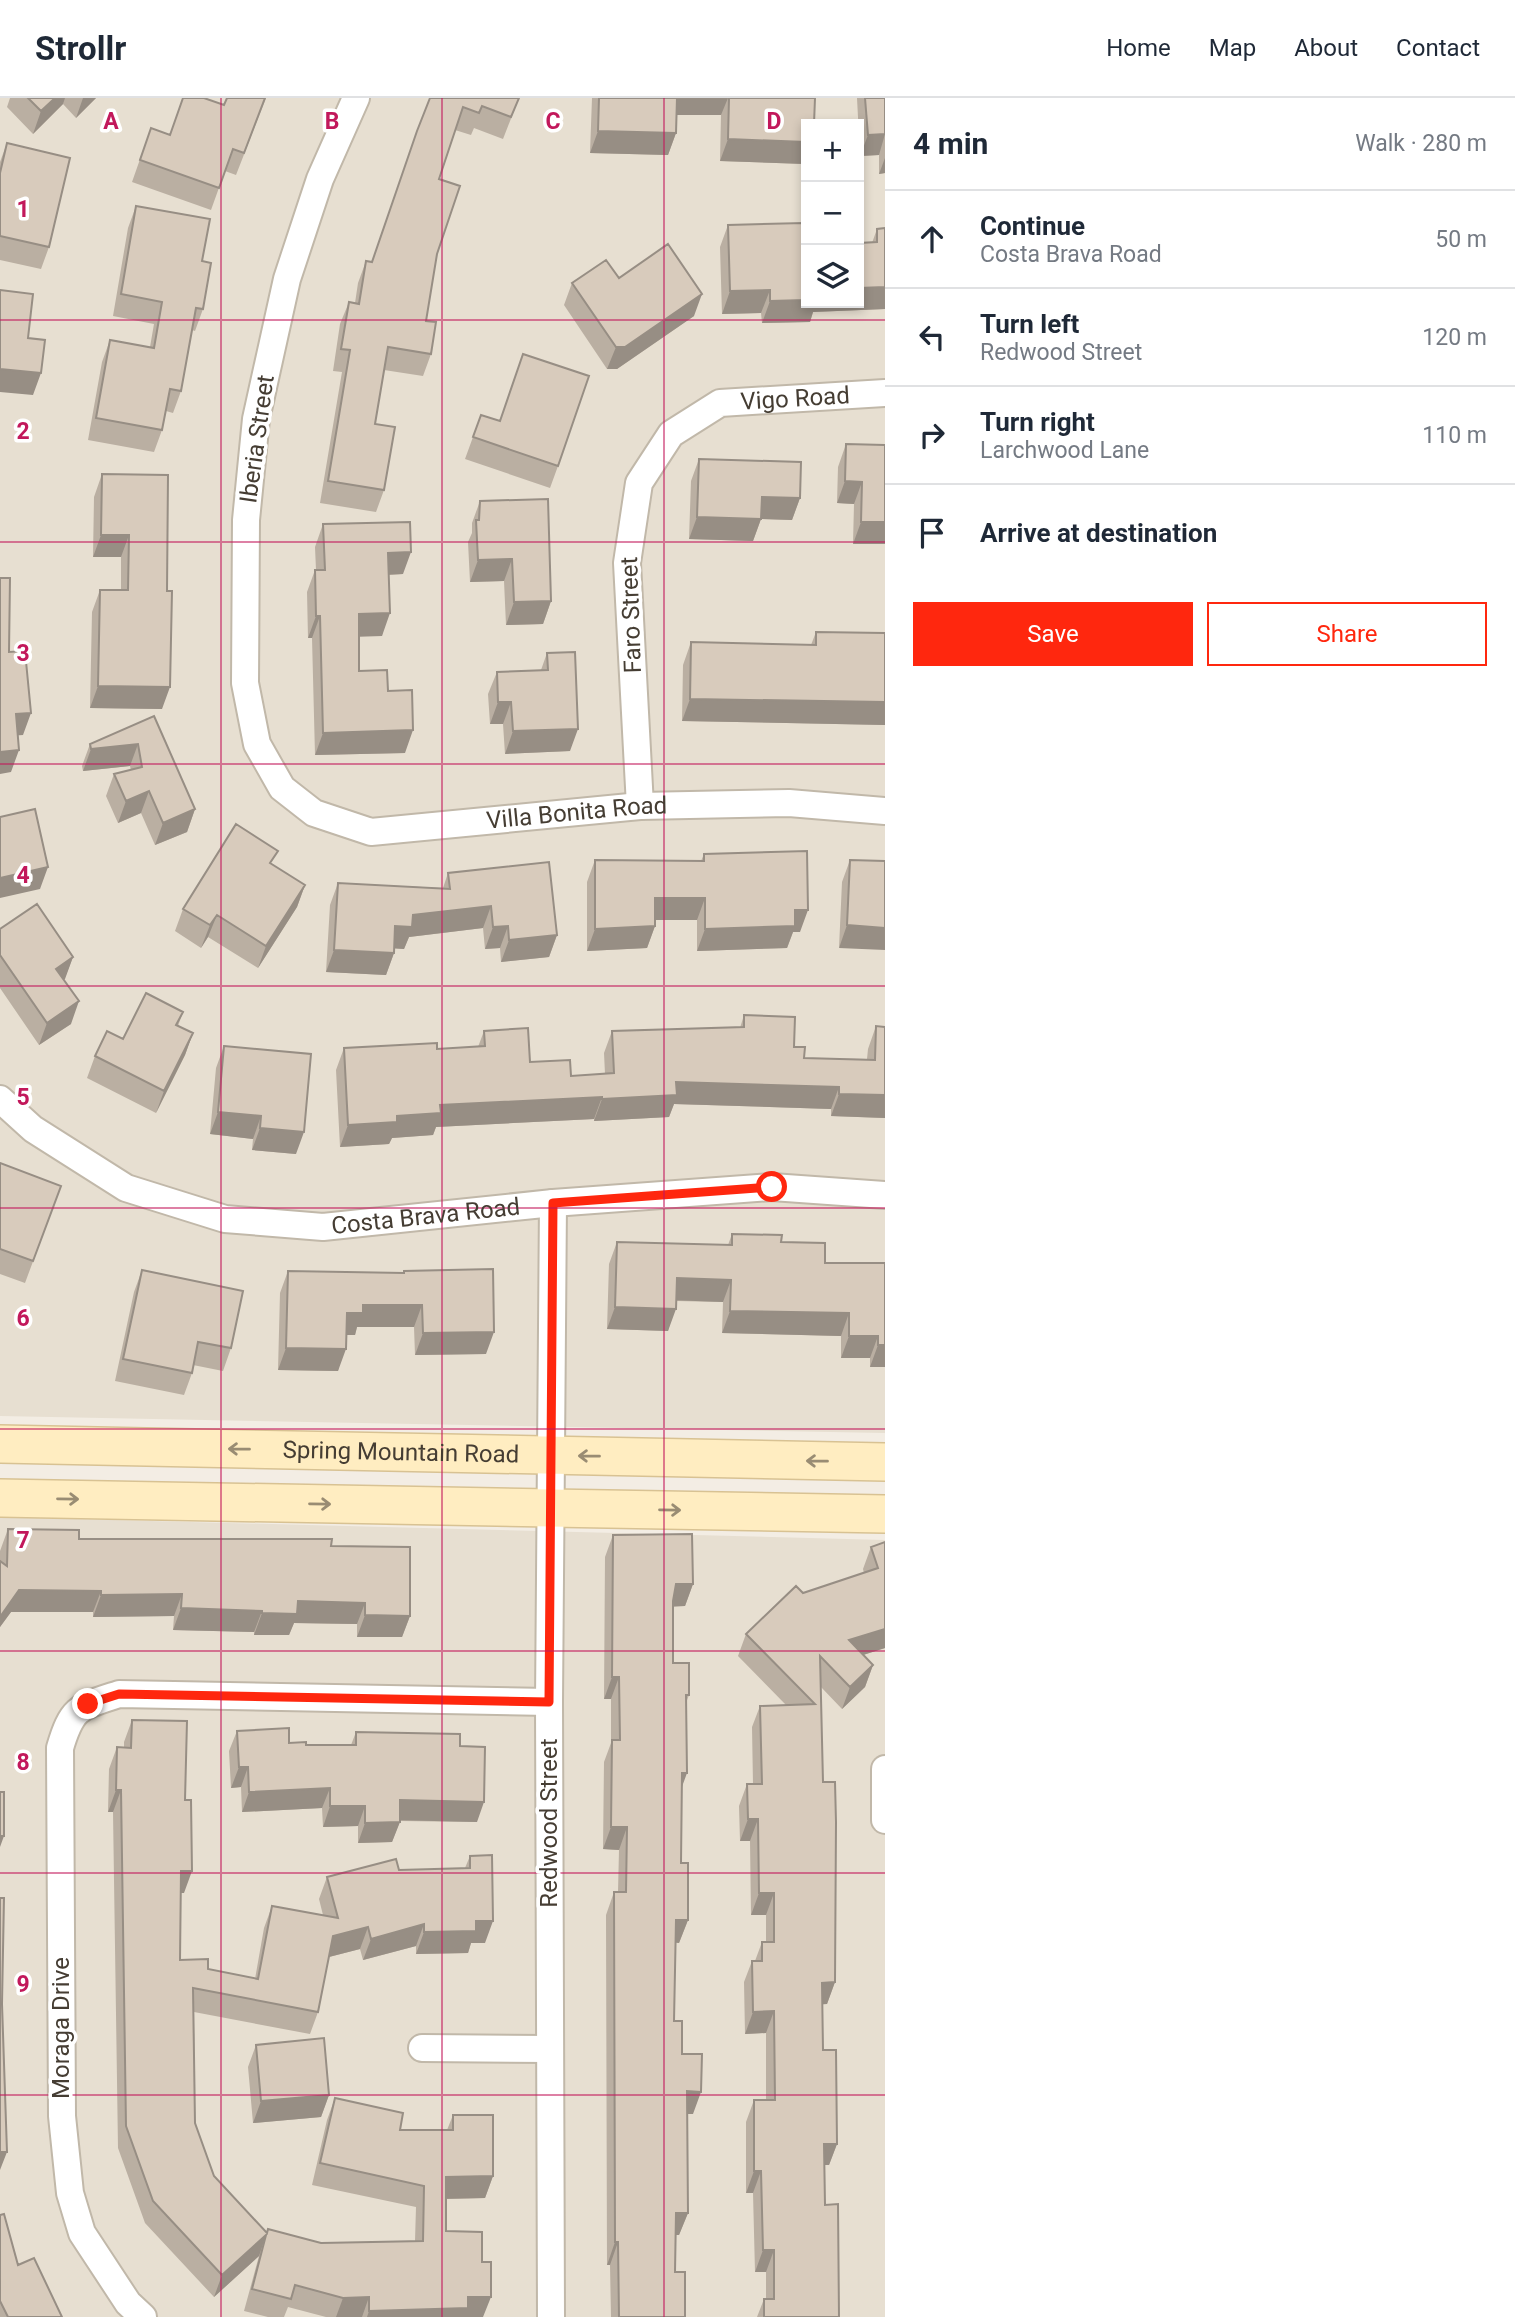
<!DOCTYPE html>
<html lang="en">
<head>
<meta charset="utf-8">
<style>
	body { margin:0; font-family:Roboto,sans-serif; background:#f2f2f3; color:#1f2937 }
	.controls { position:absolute; right:21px; top:21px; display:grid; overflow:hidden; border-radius:0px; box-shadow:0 4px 10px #0003 }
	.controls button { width:63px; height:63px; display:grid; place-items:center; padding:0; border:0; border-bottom:2px solid #e0e1e3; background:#fff; color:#1f2937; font:35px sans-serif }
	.stop { position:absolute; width:21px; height:21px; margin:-16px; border:5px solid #ff270e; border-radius:50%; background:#fff }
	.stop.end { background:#ff270e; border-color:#fff; box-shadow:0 2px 7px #0008 }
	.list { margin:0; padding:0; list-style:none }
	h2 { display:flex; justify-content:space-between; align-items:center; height:91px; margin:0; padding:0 28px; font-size:30px }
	h2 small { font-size:23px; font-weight:400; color:#747a83 }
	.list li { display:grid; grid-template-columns:46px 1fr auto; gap:21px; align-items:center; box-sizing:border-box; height:98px; padding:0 28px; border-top:2px solid #e0e1e3 }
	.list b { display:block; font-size:26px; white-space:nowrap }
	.list p { margin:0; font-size:23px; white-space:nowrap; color:#747a83 }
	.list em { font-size:23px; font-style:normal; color:#747a83 }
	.actions { display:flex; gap:14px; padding:21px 28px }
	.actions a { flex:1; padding:16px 0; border:2px solid #ff270e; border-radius:0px; text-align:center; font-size:24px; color:#ff270e }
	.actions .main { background:#ff270e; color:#fff }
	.icon { flex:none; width:38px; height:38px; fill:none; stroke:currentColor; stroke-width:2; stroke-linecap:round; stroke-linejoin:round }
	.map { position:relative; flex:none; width:885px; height:2219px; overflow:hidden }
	header { display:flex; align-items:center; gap:42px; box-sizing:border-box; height:98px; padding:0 35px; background:#fff; border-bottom:2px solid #e0e1e3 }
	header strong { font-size:33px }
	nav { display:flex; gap:38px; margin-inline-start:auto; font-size:24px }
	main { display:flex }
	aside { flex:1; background:#fff }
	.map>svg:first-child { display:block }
	.residential { fill:#e7dfd1; fill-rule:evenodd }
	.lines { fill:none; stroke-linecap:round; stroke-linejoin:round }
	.minor-casing { stroke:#c1b8a9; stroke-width:30 }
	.secondary-casing { stroke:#d8c293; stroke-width:40 }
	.minor { stroke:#fff; stroke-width:26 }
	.secondary { stroke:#ffedc1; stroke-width:37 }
	.wall { fill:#baafa2 }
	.shaded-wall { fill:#978e84 }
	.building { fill:#d8cbbc; stroke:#978e84; stroke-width:2 }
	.oneway { stroke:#998c73 }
	.route { stroke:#ff270e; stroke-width:9 }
	.grid { fill:none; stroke:#c2185b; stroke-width:2; stroke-opacity:0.55 }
	.labels { text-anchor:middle; stroke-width:7; stroke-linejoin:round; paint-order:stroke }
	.street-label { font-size:24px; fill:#453d33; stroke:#fff }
	.grid-label { font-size:23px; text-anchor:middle; font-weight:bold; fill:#c2185b; stroke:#fff; stroke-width:7; stroke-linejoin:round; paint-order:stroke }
</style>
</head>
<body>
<header>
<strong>Strollr</strong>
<nav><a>Home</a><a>Map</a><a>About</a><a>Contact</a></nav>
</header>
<main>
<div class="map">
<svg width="885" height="2219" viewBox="0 0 885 2219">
	<rect width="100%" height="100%" fill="#f3ede4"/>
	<!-- residential -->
	<path class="residential" d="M0 0H885V1335L0 1318ZM806 26H859V205H806Z
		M0 1419 885 1442V2219H0Z"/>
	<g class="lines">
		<!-- minor casing -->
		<g class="minor-casing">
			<g id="minor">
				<path id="s1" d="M356 0 320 81 287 181 256 321 246 422 245 585 257 646 282 690 314 715 371 734 640 708 789 705 885 713"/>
				<path id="s2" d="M640 708 627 465 639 385 671 336 720 305 885 295"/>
				<path id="s3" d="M0 1001 33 1031 126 1090 225 1121 323 1129 553 1105 772 1089 885 1097"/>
				<path d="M885 1671V1722"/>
				<path d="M422 1950 550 1951"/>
				<path d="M143 2219 128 2205 82 2135 70 2095 62 2018 60 1650C72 1609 79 1609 119 1596L549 1604"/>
				<path d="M551 2219 549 1604 553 1105"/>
			</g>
		</g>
		<!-- secondary casing -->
		<g class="secondary-casing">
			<g id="secondary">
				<path id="s4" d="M0 1346 885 1364"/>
				<path d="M0 1400 885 1416"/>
			</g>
		</g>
		<!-- minor -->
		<use href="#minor" class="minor"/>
		<!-- secondary -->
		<use href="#secondary" class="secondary"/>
	</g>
	<!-- wall -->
	<path class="wall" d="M10 0H96L76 20 63 6 33 36 7 9Z
		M236 0H266L236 77 225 73 211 112 132 84 151 30 170 37Z
		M430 0H519L503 41 474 30 471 37 455 32 439 81 437 156 426 223 431 256 423 278 384 272 375 326 384 392 376 414 320 405 342 274 333 273 340 226 349 204 355 205 358 185 366 163 372 164Z
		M592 0H815L805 66 720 63 721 17H676V35L668 57 590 55Z
		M857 0H885V75L879 76V57L860 58Z
		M7 45 49 149 41 171 0 162V64Z
		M136 108 202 163 203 211 195 233 192 232 181 293 173 315 166 313 162 332 154 354 88 342 102 264 110 242 150 249 154 226 113 218 128 130Z
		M728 127 805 168 859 205 872 145 877 131 885 130V211L813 214 810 224 762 225 761 215 722 216 720 149Z
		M619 180 694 218 617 271H607L564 207 572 185Z
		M481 317 558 368 550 390 465 361Z
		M846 346 885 347V446H853L854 406 837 405 838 369Z
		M699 361 800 400 792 422 761 421 753 443 689 441 691 383Z
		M102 376 168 377 162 611 90 610 92 514 100 492H121V459H93L94 399Z
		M480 403 551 503 543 526 506 527 504 483 470 484 468 444 472 435V425Z
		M323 426 403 476 389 477 382 538H359V573L388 593 405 655 315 657 312 540H308L307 494 315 472H316L315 449Z
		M816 534 885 535V627L682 623 683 567 691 544 811 547Z
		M547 555 570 653 505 656 503 626H490L488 596 497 574 541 572Z
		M154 618 195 711 187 734 155 747 141 715 118 725 106 698 114 676 131 672 130 668 83 673 82 668 90 646Z
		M704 756 800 834H793L787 850 697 853V822H655V828L647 850 587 853V784L595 762 701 763Z
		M850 762 885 763 839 850 842 784Z
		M273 767 305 787 297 809 258 870 208 839 201 850 175 833 183 811Z
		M448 775 557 837 549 859 501 864 500 850 485 851 483 830 409 839 404 851 394 850V855L386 877 326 874 330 807 338 785 443 790Z
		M0 831 73 859 64 882 71 926 39 947 0 890Z
		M183 914 178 928 193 935 185 957 156 1015 87 980 95 958 123 941Z
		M744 917 794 949 804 960 867 961 868 951 876 928 885 929V1020L831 1018V1011L674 1006 669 1019 594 1023V1021L436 1029 433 1037 392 1040 389 1046 340 1049 336 972 344 950 437 951 478 949 484 933 530 964 571 978 605 976 604 955 612 933 740 930Z
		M224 948 296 1056 252 1052 253 1041 210 1036 216 970Z
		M0 1065 61 1088 25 1185 0 1176Z
		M732 1136 781 1144 825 1165H885V1269H870V1260H841V1238L722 1235 723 1204 676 1203 668 1233 607 1231 609 1166 617 1144 728 1147Z
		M142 1172 231 1250 223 1273 193 1267 192 1275 184 1297 115 1283 134 1194Z
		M288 1173 403 1175 404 1173 486 1256 415 1257 414 1229H357L355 1237H346L338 1273 278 1272 280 1195Z
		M8 1431 79 1441 331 1448 410 1518 402 1539H357V1526L294 1525 289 1537H254V1534L173 1532 174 1518 93 1519V1514H11L0 1529V1453Z
		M613 1437 693 1486 685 1508H673V1565L689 1597 686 1605 682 1690 681 1765 688 1822 679 1845 676 1844 674 1923 682 1956 693 2016H687L688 2115 679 2137H676L675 2174 685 2219H611L610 2167H607L606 1817 614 1794H618L619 1752 603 1751 604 1664 611 1645V1601H604L605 1459Z
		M885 1444V1550L863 1557 873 1567 865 1589 842 1611 821 1589 823 1684 835 1884 827 1906H822L823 1952 837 2046 829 2067H825V2107L839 2219H757L764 2201H766V2174H755L753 2095H746V2024L754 2002H766V1935L745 1936 744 1884 752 1863H755L762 1844H766V1817H751L750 1743H740L739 1708 747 1686H753L752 1629 760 1608 786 1607 738 1558 746 1536 803 1495 864 1475 863 1471 871 1449Z
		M132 1622 185 1702 184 1795H181L180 1862 208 1871 255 1881 264 1830 272 1808 323 1817 319 1801 327 1779 399 1772 465 1770 470 1758 485 1845H471L468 1855 416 1856V1848L363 1862 360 1851 329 1859 318 1914 310 1936 194 1914 195 2025 214 2078 266 2135 321 2145 415 2143 416 2109 312 2087 327 2022 335 2000 400 2032H447L453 2017 493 2078 485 2100 446 2101V2133L482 2164 483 2219H326L288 2209 284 2219H268L244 2213 259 2158 214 2199 145 2125 118 2050 113 1714H108L109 1671 117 1649 124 1650V1644Z
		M237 1633 289 1645 306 1647H351L356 1634 460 1648 477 1724 400 1723 392 1744 358 1745V1728L323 1729 322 1710 242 1714 241 1689 231 1690 229 1653Z
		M256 1947 329 1997 321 2019 253 2025 248 1969Z
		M0 2117 18 2167 62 2219H0Z"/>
	<!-- shaded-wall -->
	<path class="shaded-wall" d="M55 0H65L63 6 33 36 41 13Z
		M83 0H96L76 20Z
		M675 0H728L721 17H669Z
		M598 33 676 35 668 57 590 55Z
		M885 36 879 57 860 58 868 37Z
		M728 41 806 44V63L805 66 720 63Z
		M885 60V75L879 76Z
		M885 189V211L813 214 810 224 762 225 770 203 806 202V205H859V190Z
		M770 192 761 215 722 216 730 193Z
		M702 196 694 218 617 271H607L616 249Z
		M0 271 41 275 33 297 0 294Z
		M845 383 862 384 854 406 837 405Z
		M762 399 800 400 792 422 761 421 753 443 689 441 697 419Z
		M861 424H885V446H853Z
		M101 437H129L121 459H93Z
		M411 454 403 476 380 477 388 455Z
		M512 461 504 483 470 484 478 462Z
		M551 503 543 526 506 527 514 504Z
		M390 515 382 538 351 539 359 516Z
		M316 518H320L312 540H308Z
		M98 588 170 589 162 611 90 610Z
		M690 601 885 604V627L682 623Z
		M498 604H511L503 626H490Z
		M31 615 23 637 8 638 16 616Z
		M578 631 570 653 505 656 513 633Z
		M413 632 405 655 315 657 323 635Z
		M138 646 130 668 83 673 91 651Z
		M19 652 11 674 0 676V654Z
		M149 693 141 715 118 725 126 703Z
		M195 711 187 734 155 747 163 725Z
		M48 769 40 791 0 800V780Z
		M305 787 297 809 258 870 266 848Z
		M655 800H705L697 822H647Z
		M491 808 483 830 409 839 404 851 387 850 395 828 413 817Z
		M795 812H808L800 834H793L787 850 697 853 705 831Z
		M217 817 208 839 201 850 210 827Z
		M847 827 885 830V852L839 850Z
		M508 828 500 850 485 851 493 829Z
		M655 828 647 850 587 853 595 831Z
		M557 837 549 859 501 864 509 842Z
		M334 852 394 855 386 877 326 874Z
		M73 859 65 881 48 893 56 871Z
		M79 903 71 926 39 947 47 925Z
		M193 935 185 957 156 1015 164 993Z
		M676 984 839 989 831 1011 674 1006 669 1019 594 1023 602 1001Z
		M839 996 885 997V1020L831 1018Z
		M602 999 594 1021 436 1029 433 1037 392 1040 389 1046 340 1049 348 1027 397 1018 440 1007Z
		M218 1014 261 1018 253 1041 210 1036Z
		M260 1030 304 1034 296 1056 252 1052Z
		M677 1180 731 1182 723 1204 669 1202Z
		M363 1207H422L414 1229H357L355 1237H339L347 1215Z
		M615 1209 676 1211 668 1233 607 1231Z
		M730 1213 849 1215 841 1238 722 1235Z
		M494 1234 486 1256 415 1257 423 1235Z
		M849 1238H878L870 1260H841Z
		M878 1247H885V1269H870Z
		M286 1250 346 1251 338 1273 278 1272Z
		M676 1486H693L685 1508 668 1509Z
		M19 1492 101 1493 93 1514H11L0 1529V1519Z
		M182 1496 174 1518 93 1519 101 1497Z
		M298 1503 365 1505 357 1526 294 1525 289 1537H254L262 1515Z
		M181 1510 262 1513 254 1534 173 1532Z
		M365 1517 410 1518 402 1539H357Z
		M885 1531V1550L841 1564 849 1542Z
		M873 1567 865 1589 842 1611 850 1589Z
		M612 1579H619L611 1601H604Z
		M239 1669H248L241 1689 231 1690Z
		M682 1675H687L679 1697Z
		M330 1690 322 1710 242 1714 249 1694Z
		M116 1692H121L113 1714H108Z
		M400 1702 484 1704 477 1724 392 1722Z
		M330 1708H365L358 1728 323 1729Z
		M748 1721H758L750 1743H740Z
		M400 1724 392 1744 358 1745 365 1725Z
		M611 1729H627L619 1752 603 1751Z
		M0 1738H4L0 1749Z
		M181 1773H192L184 1795H173Z
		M759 1795H774L766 1817H751Z
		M676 1822H688L679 1845 668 1844Z
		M476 1823H493L485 1845H471L468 1855 416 1856 424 1834Z
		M424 1826 416 1848 363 1862 371 1841Z
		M368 1829 360 1851 325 1860 333 1838Z
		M835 1884 827 1906 814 1907 822 1885Z
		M774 1913 766 1935 745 1936 753 1914Z
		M687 1993 701 1994 693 2016H679Z
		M329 1997 321 2019 253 2025 261 2003Z
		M824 2046H837L829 2067H817Z
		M0 2054H7L0 2072Z
		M754 2073H761L753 2095H746Z
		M493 2078 485 2100 438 2101 446 2079Z
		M676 2115H688L679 2137H668Z
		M266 2137 259 2158 214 2199 222 2177Z
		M615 2144H618L610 2167H607Z
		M763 2152H774L766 2174H755Z
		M369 2199 362 2219H336L343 2200Z
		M468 2199H491L483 2219H367L369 2213Z"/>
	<!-- building -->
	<path class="building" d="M28 0H55L41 13Z
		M183 0H204L224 7 227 0H265L244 55 233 51 219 90 140 62 151 30 170 37Z
		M430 0H519L511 19 482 8 479 15 463 9 439 81 460 88 437 156 426 223 436 224 431 256 388 249 375 326 395 329 384 392 328 383 350 252 341 251 349 204 359 206 366 163 372 164 417 33Z
		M599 0H677L676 35 598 33Z
		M729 0H815L814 26H806V44L728 41Z
		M865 0H885V36L868 37Z
		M7 45 70 60 49 149 0 138V75Z
		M136 108 210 121 202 163 211 165 203 211 196 210 181 293 170 291 162 332 96 320 110 242 154 250 162 204 121 196Z
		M804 125 806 202 770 203V192L730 193 728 127Z
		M885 130V189L859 190V145L877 144V131Z
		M668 146 702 196 625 249H616L572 185 606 162 619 180Z
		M0 192 33 196 28 240 45 242 41 275 0 271Z
		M523 256 589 278 558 368 473 339 481 317 500 323Z
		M846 346 885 347V424H861L862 384 845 383Z
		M699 361 801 364 800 400 762 399 761 421 697 419Z
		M102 376 168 377 167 493H172L170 589 98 588 100 492H128L129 437H101Z
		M548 401 551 503 514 504 512 461 478 462 476 422H479L480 403Z
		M410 424 411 454 388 455 390 515 359 516V573L387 572 388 593 412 592 413 632 323 635 320 518H316L315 472H325L323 426Z
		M0 480H10L9 554 25 553 31 615 16 616 19 652 0 654Z
		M816 534 885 535V604L690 601 691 544 816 547Z
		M575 554 578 631 513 633 511 604H498L497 574 548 572 547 555Z
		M154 618 195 711 163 725 149 693 126 703 114 676 142 669 138 646 91 651 90 646Z
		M35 711 48 769 0 780V719Z
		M236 726 278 753 270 765 305 787 266 848 217 817 210 827 183 811Z
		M807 753 808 812H795V828L705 831V800H655V828L595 831V762L704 763V756Z
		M850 762 885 763V830L847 827Z
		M549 764 557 837 509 842 508 828 493 829 491 808 413 817 412 829 395 828 394 855 334 852 338 785 450 791 448 775Z
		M37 806 73 859 56 871 79 903 47 925 0 857V831Z
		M146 895 183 914 176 927 193 935 164 993 95 958 107 933 123 941Z
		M744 917 795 919 794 949H805L804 960 875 962 876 928 885 929V997L839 996V989L676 984 677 997 602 1001V999L440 1007 441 1015 397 1018V1024L348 1027 344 950 437 945V951L485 948 484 933 528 930 530 964 570 962 571 978 614 975 612 933 744 929Z
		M224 948 311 956 304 1034 260 1030 261 1018 218 1014Z
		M0 1065 61 1088 33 1163 0 1151Z
		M732 1136 782 1137 781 1144 825 1145V1165H885V1247H878V1238H849V1215L730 1213 731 1182 677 1180 676 1211 615 1209 617 1144 732 1147Z
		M493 1171 494 1234 423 1235 422 1207H363V1215H347L346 1251 286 1250 288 1173 404 1175V1173Z
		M142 1172 243 1193 231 1250 198 1244 192 1275 123 1261Z
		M8 1431 79 1432V1441H332L331 1448 410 1449V1518L365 1517V1505L298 1503 297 1516 262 1515V1513L181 1510 182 1496 101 1497V1493L19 1492 0 1519V1463L7 1468Z
		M692 1436 693 1486H676L673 1503V1565H689V1597H686L687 1675H682L681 1765H688V1822H676L674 1923H682V1956H702L701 1994 687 1993 688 2115H676L675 2174H685V2219H619L618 2144H615L614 1794H626L627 1729H611L612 1642H620L619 1579H612L613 1437Z
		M885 1444V1531L849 1542 873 1567 850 1589 820 1558 823 1684H835L836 1724 835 1884 822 1885 823 1952H836L837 2046H824L825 2107 838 2106 839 2219H764V2201H774V2152H763L761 2073H754V2002H775L774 1913 753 1914 752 1863H762V1844H774V1795H759L758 1721H748L747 1686H762L760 1608 815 1606 746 1536 796 1488 803 1495 878 1470 871 1449Z
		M132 1622 187 1623 185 1702H191L192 1773H181L180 1862 208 1861V1871L258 1881 272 1808 338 1820 327 1779 396 1761 399 1772 470 1770V1758L492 1757 493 1823H476V1833L424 1834V1826L371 1841 368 1829 333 1838 318 1914 193 1890 195 2025 214 2078 267 2135 268 2131 321 2145 423 2143 424 2088 320 2065 335 2000 403 2015 400 2032H453V2017H493V2078L446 2079V2133L482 2134V2164H491V2199H468V2210L369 2213V2199L343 2200 295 2187 291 2201 252 2191 266 2137 222 2177 153 2103 126 2028 121 1692H116L117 1649 131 1650Z
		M289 1630V1645L306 1644V1647H356V1634L460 1636V1648L485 1649 484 1704 400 1702V1724L365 1725V1708H330V1690L249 1694 248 1669H239L237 1633Z
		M0 1694H4V1738H0Z
		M0 1800H4L2 1906 7 2054H0Z
		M324 1940 329 1997 261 2003 256 1947Z
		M4 2116 18 2167 34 2160 62 2219H8L0 2203V2117Z"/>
	<!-- one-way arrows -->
	<defs><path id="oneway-shaft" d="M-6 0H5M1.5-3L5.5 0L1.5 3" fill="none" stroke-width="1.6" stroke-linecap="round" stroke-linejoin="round" transform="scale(1.75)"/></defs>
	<g class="oneway">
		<use href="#oneway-shaft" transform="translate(239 1351) rotate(-179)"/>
		<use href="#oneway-shaft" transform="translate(589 1358) rotate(-179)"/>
		<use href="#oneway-shaft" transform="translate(817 1363) rotate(-179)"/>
		<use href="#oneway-shaft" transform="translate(68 1401) rotate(1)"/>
		<use href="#oneway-shaft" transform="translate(320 1406) rotate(1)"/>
		<use href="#oneway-shaft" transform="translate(670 1412) rotate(1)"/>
	</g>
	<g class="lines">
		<!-- route -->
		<path class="route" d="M88 1606 119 1596 549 1604 553 1105 772 1089"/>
	</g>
	<!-- grid -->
	<path class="grid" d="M221 0V2219M442 0V2219M664 0V2219M0 222H885M0 444H885M0 666H885M0 888H885M0 1110H885M0 1331H885M0 1553H885M0 1775H885M0 1997H885"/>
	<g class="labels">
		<!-- street labels -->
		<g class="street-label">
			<text dy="8" stroke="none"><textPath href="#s2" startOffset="516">Vigo Road</textPath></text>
			<text transform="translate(257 341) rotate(-82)" y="8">Iberia Street</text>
			<text transform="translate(631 517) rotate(-92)" y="8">Faro Street</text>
			<text dy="8" stroke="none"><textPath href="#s1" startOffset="1022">Villa Bonita Road</textPath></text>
			<text dy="8" stroke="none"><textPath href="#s3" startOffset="460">Costa Brava Road</textPath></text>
			<text dy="8" stroke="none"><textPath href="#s4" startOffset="401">Spring Mountain Road</textPath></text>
			<text transform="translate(549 1725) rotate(-90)" y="8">Redwood Street</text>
			<text transform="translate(61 1930) rotate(-90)" y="8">Moraga Drive</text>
		</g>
	</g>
	<g class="grid-label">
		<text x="111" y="31">A</text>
		<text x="332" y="31">B</text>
		<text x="553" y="31">C</text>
		<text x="774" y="31">D</text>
		<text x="23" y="119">1</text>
		<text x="23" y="341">2</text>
		<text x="23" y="563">3</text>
		<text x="23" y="785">4</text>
		<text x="23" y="1007">5</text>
		<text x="23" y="1228">6</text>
		<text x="23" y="1450">7</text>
		<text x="23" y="1672">8</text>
		<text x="23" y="1894">9</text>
	</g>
</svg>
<div class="controls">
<button>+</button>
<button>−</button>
<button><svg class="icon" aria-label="layers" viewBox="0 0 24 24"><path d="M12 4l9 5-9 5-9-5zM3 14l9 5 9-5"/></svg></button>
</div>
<div class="stop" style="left:772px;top:1089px"></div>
<div class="stop end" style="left:88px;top:1606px"></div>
</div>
<aside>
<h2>4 min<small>Walk · 280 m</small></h2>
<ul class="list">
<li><svg class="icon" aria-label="ahead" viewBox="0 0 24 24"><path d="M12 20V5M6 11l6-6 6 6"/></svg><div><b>Continue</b><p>Costa Brava Road</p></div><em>50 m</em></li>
<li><svg class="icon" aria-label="left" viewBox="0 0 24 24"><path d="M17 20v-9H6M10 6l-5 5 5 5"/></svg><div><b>Turn left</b><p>Redwood Street</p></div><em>120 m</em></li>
<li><svg class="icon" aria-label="right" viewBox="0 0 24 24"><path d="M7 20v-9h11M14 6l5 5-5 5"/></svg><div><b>Turn right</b><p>Larchwood Lane</p></div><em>110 m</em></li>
<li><svg class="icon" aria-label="arrive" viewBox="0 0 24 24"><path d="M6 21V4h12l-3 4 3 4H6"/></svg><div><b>Arrive at destination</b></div></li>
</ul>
<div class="actions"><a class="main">Save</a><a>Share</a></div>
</aside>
</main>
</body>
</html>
